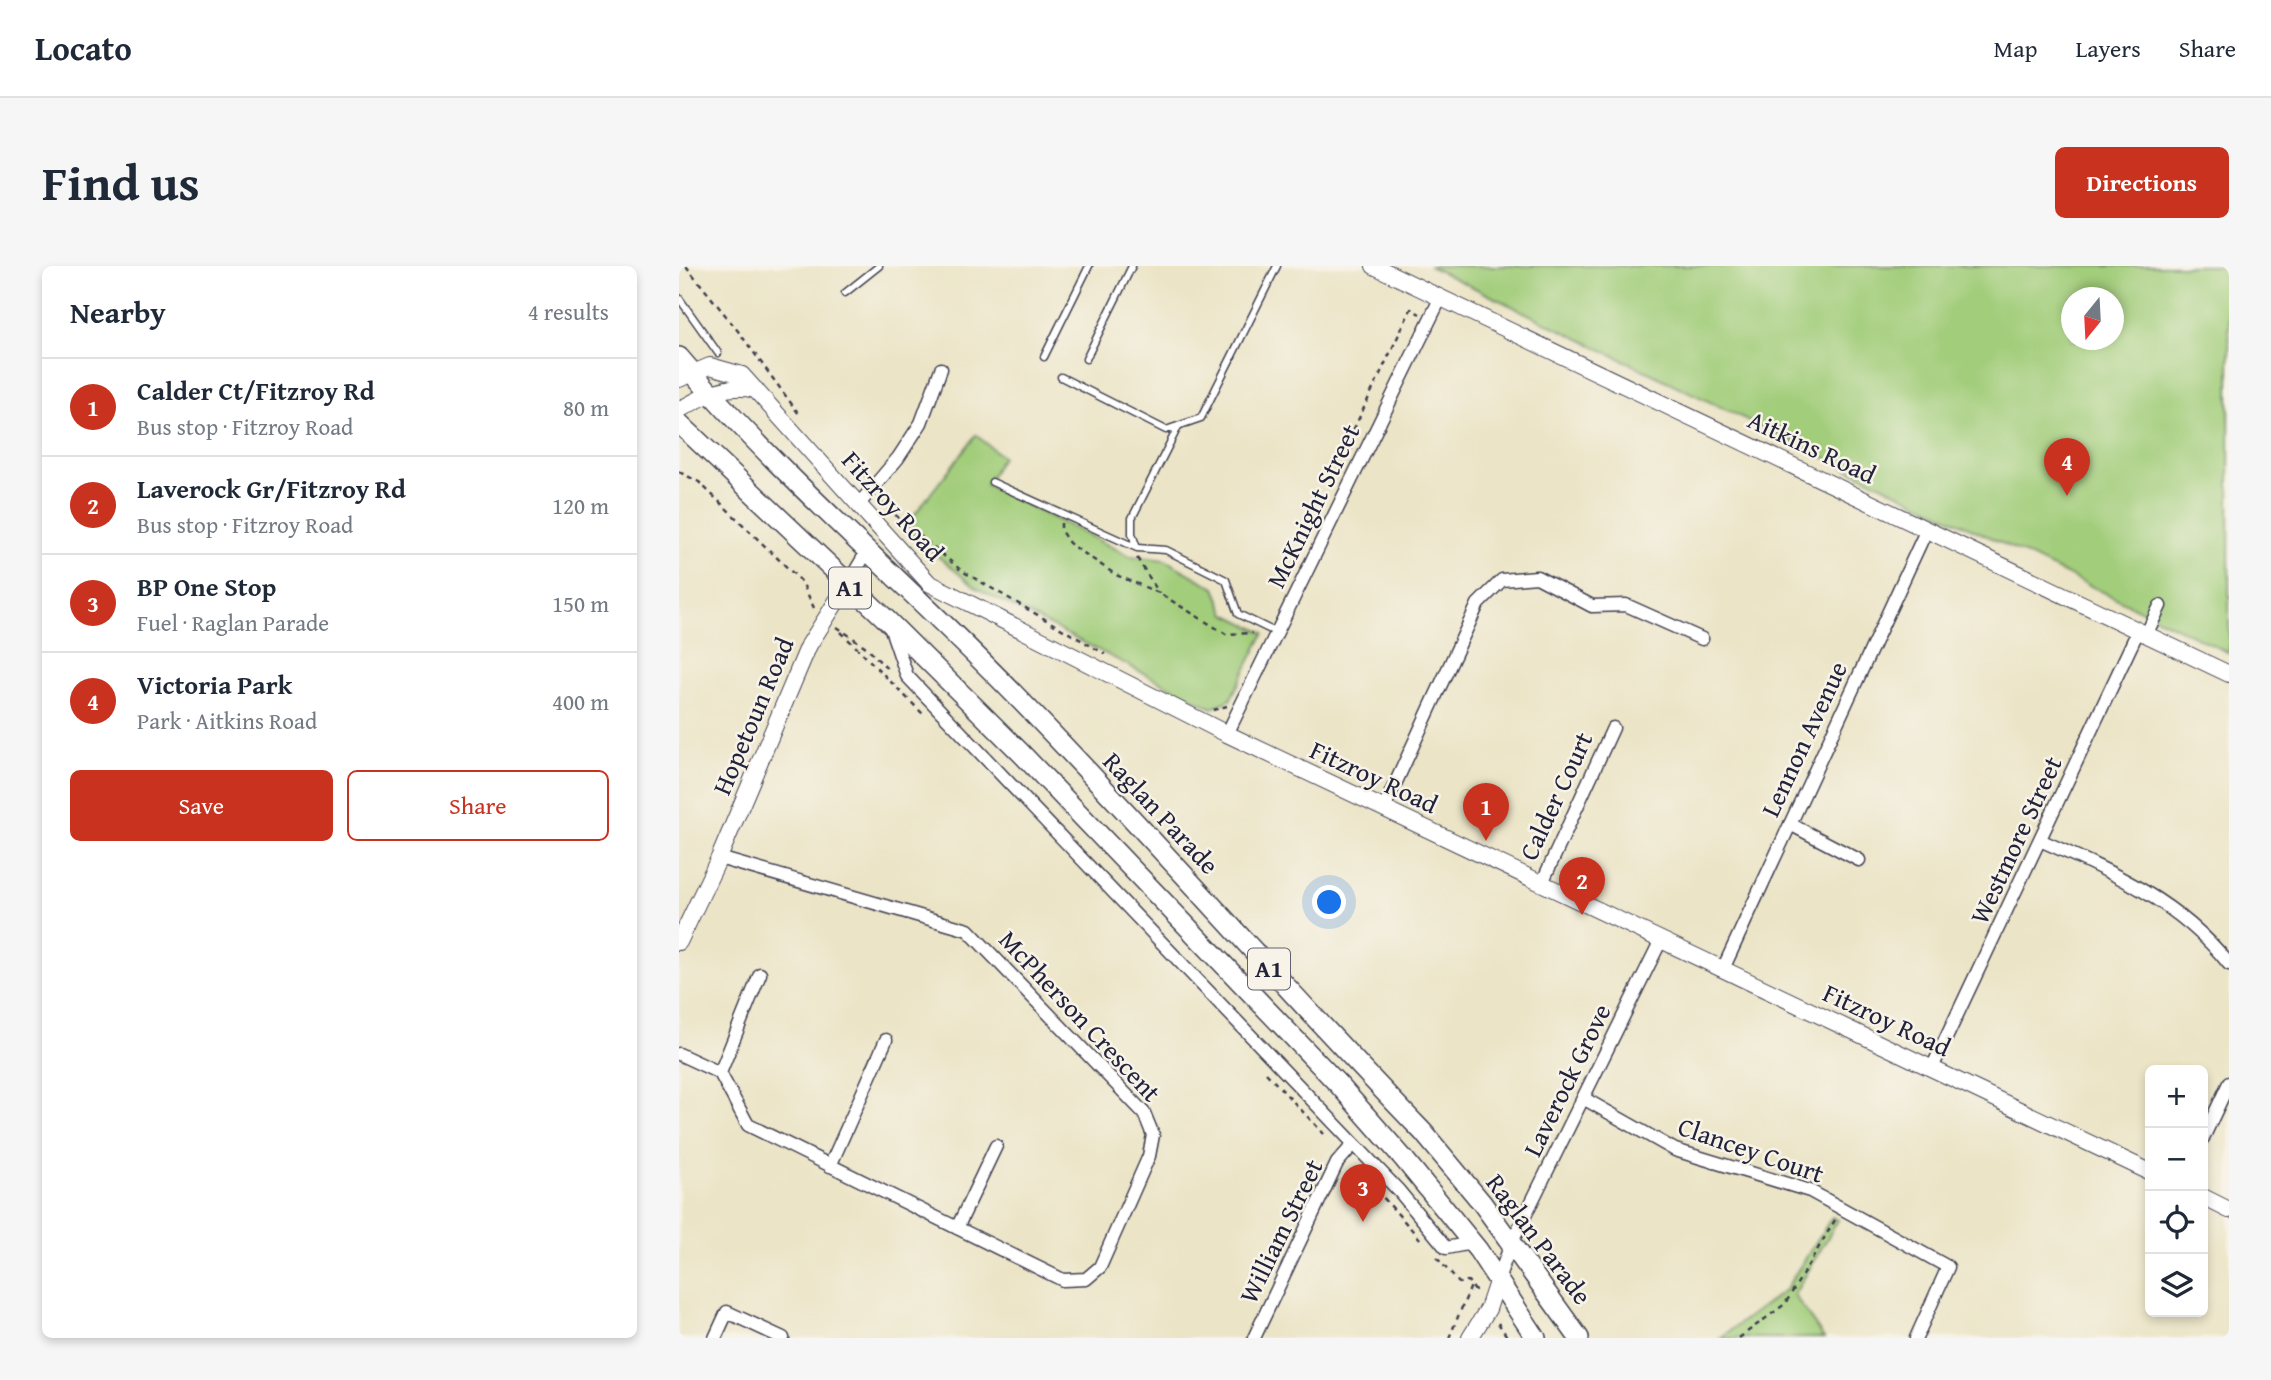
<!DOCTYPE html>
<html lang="en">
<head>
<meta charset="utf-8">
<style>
	body { margin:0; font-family:"Gentium Book Plus",serif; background:#f6f6f7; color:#1f2937 }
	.controls { position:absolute; right:21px; bottom:21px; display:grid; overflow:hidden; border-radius:10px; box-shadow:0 4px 10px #0003 }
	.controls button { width:63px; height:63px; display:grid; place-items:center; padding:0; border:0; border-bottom:2px solid #e0e1e3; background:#fff; color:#1f2937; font:35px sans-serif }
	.compass { position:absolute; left:1382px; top:21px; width:63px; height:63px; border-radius:50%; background:#fff; box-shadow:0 4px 10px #0003; rotate:198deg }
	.you { position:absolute; left:651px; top:637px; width:24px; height:24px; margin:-18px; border:5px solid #fff; border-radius:50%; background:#1a73e8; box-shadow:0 0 0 10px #1a73e833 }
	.badge { display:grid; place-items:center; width:46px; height:46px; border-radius:50%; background:#c8321e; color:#fff; font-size:23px; font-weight:700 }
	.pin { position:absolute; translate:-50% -58px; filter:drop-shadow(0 2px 4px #0008) }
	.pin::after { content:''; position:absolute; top:37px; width:24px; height:21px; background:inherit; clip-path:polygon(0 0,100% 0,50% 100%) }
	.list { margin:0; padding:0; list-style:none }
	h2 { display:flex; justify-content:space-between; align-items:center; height:91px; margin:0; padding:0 28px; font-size:30px }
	h2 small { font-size:23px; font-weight:400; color:#747a83 }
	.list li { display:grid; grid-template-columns:46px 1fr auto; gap:21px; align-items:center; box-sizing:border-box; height:98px; padding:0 28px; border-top:2px solid #e0e1e3 }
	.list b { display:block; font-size:26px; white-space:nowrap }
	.list p { margin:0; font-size:23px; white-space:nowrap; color:#747a83 }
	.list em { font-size:23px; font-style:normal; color:#747a83 }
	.actions { display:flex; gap:14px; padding:21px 28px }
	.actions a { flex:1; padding:16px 0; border:2px solid #c8321e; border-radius:10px; text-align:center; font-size:24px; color:#c8321e }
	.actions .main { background:#c8321e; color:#fff }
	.icon { flex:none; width:38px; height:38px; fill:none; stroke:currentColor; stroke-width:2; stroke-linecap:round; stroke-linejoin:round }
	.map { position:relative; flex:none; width:1550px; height:1072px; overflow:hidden; border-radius:10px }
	header { display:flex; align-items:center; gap:42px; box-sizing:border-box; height:98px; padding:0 35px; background:#fff; border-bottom:2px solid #e0e1e3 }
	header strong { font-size:33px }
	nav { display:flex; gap:38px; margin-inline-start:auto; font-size:24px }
	.intro { display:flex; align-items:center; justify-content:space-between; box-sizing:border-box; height:168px; padding:0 42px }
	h1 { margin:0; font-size:49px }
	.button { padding:18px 32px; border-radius:10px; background:#c8321e; color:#fff; font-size:24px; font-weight:700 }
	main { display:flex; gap:42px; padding:0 42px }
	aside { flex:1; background:#fff; border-radius:10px; box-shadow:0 4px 10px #0003 }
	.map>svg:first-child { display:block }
	.green { fill:#a2cd7a; stroke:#62785a; stroke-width:2; fill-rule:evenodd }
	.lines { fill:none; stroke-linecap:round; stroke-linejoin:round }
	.service-casing { stroke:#403f50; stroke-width:9 }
	.minor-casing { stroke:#403f50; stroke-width:15 }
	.tertiary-casing { stroke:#403f50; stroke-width:18 }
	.trunk-casing { stroke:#403f50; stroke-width:22 }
	.path { stroke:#403f50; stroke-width:2.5; stroke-dasharray:5 5; stroke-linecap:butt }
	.service { stroke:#fff; stroke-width:6 }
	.minor { stroke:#fff; stroke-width:12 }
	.tertiary { stroke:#fff; stroke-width:16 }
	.trunk { stroke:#fff; stroke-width:19 }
	.labels { text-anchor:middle; stroke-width:5; stroke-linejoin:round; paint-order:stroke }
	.shield { fill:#f7f3e8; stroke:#62616f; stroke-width:2 }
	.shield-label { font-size:24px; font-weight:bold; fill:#22223b }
	.street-label { font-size:26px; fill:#22223b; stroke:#f7f3e8 }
</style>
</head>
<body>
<header>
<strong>Locato</strong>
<nav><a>Map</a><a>Layers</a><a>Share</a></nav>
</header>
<div class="intro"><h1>Find us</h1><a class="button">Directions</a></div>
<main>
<aside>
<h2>Nearby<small>4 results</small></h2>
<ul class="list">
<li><span class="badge">1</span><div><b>Calder Ct/Fitzroy Rd</b><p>Bus stop · Fitzroy Road</p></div><em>80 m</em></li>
<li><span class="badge">2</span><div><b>Laverock Gr/Fitzroy Rd</b><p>Bus stop · Fitzroy Road</p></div><em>120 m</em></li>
<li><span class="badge">3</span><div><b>BP One Stop</b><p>Fuel · Raglan Parade</p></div><em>150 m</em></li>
<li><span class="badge">4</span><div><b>Victoria Park</b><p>Park · Aitkins Road</p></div><em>400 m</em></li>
</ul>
<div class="actions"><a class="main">Save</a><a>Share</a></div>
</aside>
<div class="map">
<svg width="1550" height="1072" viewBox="0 0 1550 1072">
	<rect width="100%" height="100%" fill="#f7f3e8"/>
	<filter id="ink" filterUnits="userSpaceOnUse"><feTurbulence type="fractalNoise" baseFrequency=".0143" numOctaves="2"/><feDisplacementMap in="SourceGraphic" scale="14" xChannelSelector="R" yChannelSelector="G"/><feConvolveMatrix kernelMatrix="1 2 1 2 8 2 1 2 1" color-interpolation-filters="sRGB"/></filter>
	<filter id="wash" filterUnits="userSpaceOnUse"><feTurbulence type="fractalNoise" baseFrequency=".00686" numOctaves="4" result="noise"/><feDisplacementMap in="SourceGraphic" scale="28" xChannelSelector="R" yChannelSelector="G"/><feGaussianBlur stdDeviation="1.57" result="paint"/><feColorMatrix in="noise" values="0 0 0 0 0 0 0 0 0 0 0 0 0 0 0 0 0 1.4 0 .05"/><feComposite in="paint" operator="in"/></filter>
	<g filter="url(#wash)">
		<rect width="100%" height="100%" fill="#ebe4c6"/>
		<!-- green -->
		<path class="green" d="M750 0H1550V387ZM1392 32H1434V74H1392Z
			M297 169 323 191 307 219 451 290 486 294 536 322 547 348 585 367 551 434 533 442 297 322 225 262Z
			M1153 951 1159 954 1115 1029 1145 1072H1041L1106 1024Z"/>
	</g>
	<g filter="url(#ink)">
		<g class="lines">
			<!-- service casing -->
			<g class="service-casing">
				<path id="service" d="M166 27 200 0
					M0 32 39 87
					M365 91 410 0
					M407 93 453 0
					M382 111 487 164 522 152 598 0
					M313 216 458 282 487 284 547 314 559 348 598 367
					M458 282 453 268V252L499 161"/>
			</g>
			<!-- minor casing -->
			<g class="minor-casing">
				<path id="minor" d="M180 238 219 192 242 157 262 103
					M168 319 187 287
					M211 360 228 410 720 925 767 982 793 977
					M1467 369 1481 340
					M548 468 761 33
					M705 542 799 338 823 314 858 311 913 340 947 339 1023 373
					M1111 558 1180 594
					M1363 575C1433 606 1501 636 1550 698
					M863 617 934 462
					M1044 703 1248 263
					M0 788 41 807 69 859 384 1014 407 1013 421 1001 470 890 474 869 465 847 289 664 40 592
					M1253 802 1459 365
					M41 807 81 708
					M904 832 996 884 1131 925 1269 1001 1237 1072
					M1524 872 1550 817
					M151 900 207 774
					M278 962 317 880
					M819 1013 832 978 982 674
					M36 1072 48 1046 104 1072
					M575 1072 658 897 673 880"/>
			</g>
			<!-- tertiary casing -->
			<g class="tertiary-casing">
				<path id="tertiary" d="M695 0 1550 408
					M0 113 31 100 63 109 250 317 548 468 1471 906
					M0 144C25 130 47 116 77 124
					M0 676 40 592 130 379 168 319
					M1524 931 1550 944
					M791 1072 809 1043 819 1013"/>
			</g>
			<!-- trunk casing -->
			<g class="trunk-casing">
				<path id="trunk" d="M0 91C105 215 230 318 342 435 479 576 607 725 744 866L803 937 900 1072
					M0 157 210 356 342 487 660 819 725 893 799 984 857 1072"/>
			</g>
			<!-- path -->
			<path class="path" d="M7 0 59 65 120 148
				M673 183 672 169 732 43 741 48
				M0 206 20 216 123 316 135 342
				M173 207 186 209
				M201 236 283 305 426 388
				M382 257V265L390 277 437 309 480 327 547 368 574 367
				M458 292 480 327
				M158 361 187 381 211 406
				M162 366 244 448
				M534 444 548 440
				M587 807 645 868
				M678 902 742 974
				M758 992 780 1017 789 1015 799 1029
				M819 1057 829 1072
				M770 1072 792 1020
				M1060 1072 1106 1038 1156 954"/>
			<!-- service -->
			<use href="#service" class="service"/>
			<!-- minor -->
			<use href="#minor" class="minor"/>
			<!-- tertiary -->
			<use href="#tertiary" class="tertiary"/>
			<!-- trunk -->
			<use href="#trunk" class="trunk"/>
		</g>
	</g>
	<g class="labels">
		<!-- shield labels -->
		<g class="shield">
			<rect x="150" y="301.5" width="42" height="41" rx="5"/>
			<rect x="569" y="682.5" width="42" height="41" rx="5"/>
		</g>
		<g class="shield-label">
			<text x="171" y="330">A1</text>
			<text x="590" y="711">A1</text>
		</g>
		<!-- street labels -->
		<g class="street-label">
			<text transform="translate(1133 181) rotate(25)" y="9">Aitkins Road</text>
			<text transform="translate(214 240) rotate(48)" y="9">Fitzroy Road</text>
			<text transform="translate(634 240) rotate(-64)" y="9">McKnight Street</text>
			<text transform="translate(74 450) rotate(-67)" y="9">Hopetoun Road</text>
			<text transform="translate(1125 473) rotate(-65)" y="9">Lennon Avenue</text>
			<text transform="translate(695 511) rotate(25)" y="9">Fitzroy Road</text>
			<text transform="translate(877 530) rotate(-65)" y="9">Calder Court</text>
			<text transform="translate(482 547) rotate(47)" y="9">Raglan Parade</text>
			<text transform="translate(1337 574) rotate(-65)" y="9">Westmore Street</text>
			<text transform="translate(401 750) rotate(47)" y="9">McPherson Crescent</text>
			<text transform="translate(1208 754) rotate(25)" y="9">Fitzroy Road</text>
			<text transform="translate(888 814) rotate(-64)" y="9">Laverock Grove</text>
			<text transform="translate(1072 884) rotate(19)" y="9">Clancey Court</text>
			<text transform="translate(602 965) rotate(-64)" y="9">William Street</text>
			<text transform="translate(860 973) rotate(53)" y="9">Raglan Parade</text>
		</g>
	</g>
</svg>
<div class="controls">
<button>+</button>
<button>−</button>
<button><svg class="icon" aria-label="locate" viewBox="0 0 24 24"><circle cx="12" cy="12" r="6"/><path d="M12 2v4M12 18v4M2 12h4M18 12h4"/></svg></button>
<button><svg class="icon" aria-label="layers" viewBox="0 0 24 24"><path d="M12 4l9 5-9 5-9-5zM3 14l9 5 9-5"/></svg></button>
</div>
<svg class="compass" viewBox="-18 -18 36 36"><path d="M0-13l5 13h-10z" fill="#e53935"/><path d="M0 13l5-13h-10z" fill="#747a83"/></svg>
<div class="you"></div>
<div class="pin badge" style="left:807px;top:575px">1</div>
<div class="pin badge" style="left:903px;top:649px">2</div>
<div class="pin badge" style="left:684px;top:956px">3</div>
<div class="pin badge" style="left:1388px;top:230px">4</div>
</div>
</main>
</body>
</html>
